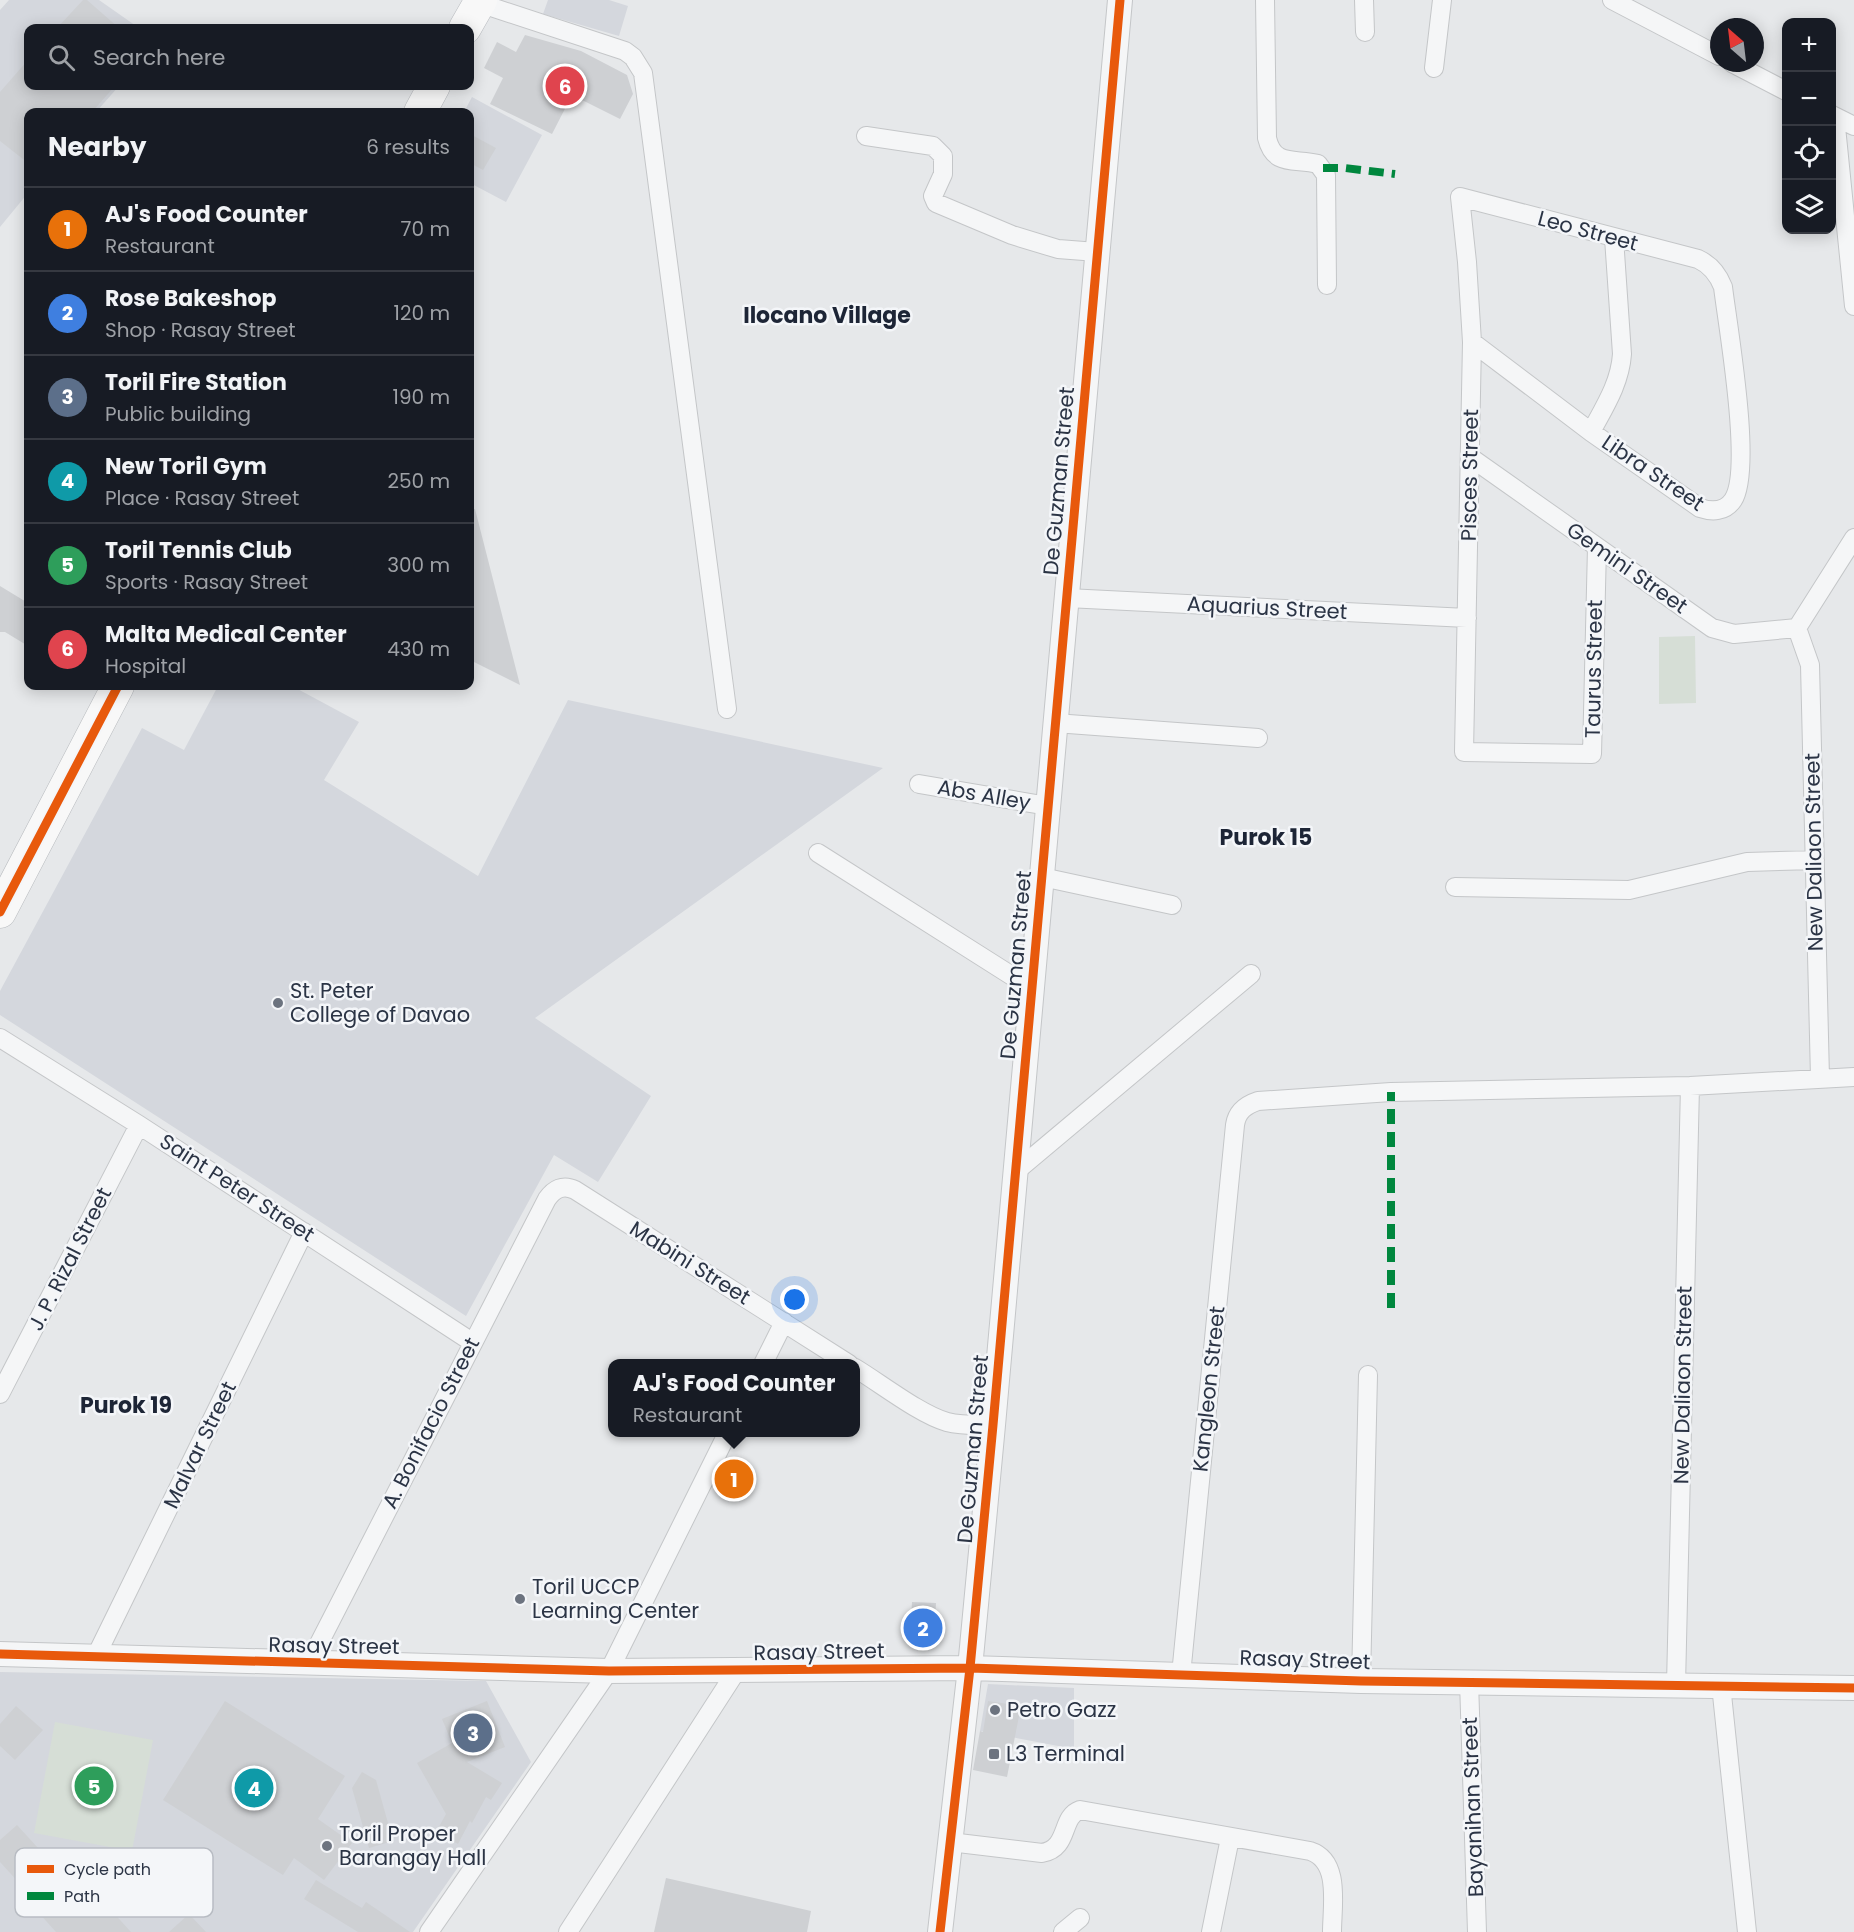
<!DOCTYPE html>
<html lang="en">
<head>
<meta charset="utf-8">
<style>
	body { margin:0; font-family:Poppins,sans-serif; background:#20242c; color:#f1f3f6 }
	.controls { position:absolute; right:18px; top:18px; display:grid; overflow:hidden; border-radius:12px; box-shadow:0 3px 15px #0003 }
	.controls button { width:54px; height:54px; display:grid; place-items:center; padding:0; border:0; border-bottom:2px solid #363941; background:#171b24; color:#f1f3f6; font:30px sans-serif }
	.compass { position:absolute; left:1710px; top:18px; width:54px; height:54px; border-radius:50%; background:#171b24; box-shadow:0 3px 15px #0003; rotate:332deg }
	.you { position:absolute; left:795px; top:1300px; width:21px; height:21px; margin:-15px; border:4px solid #fff; border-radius:50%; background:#1a73e8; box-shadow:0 0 0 9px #1a73e833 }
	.badge { display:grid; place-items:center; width:39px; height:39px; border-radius:50%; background:#2563eb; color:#fff; font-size:20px; font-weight:700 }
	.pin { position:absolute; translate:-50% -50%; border:3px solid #fff; box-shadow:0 2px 6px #0006 }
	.popup { position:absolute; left:608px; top:1359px; width:252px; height:78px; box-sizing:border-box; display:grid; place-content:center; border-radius:12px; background:#171b24; filter:drop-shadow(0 2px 4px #0005); font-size:20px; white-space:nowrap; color:#9ea1a6 }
	.popup b { font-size:22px; color:#f1f3f6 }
	.popup::after { content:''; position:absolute; left:50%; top:100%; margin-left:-12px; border:12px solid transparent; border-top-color:#171b24 }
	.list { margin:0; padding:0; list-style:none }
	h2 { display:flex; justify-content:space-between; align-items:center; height:78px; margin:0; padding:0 24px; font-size:26px }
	h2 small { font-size:20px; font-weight:400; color:#9ea1a6 }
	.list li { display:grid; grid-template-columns:39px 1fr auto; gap:18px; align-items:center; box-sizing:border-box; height:84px; padding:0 24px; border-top:2px solid #363941 }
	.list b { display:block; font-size:22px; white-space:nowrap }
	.list p { margin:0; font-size:20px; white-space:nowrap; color:#9ea1a6 }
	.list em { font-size:20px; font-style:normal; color:#9ea1a6 }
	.icon { flex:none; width:33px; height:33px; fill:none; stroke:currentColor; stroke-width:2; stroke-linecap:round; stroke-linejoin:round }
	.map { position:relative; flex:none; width:1854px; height:1932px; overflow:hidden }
	.search { position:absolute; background:#171b24; box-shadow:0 3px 15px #0003; left:24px; top:24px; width:450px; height:66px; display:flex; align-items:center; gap:15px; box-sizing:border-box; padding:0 21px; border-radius:12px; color:#9ea1a6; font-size:22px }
	.panel { position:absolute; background:#171b24; box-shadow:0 3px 15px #0003; left:24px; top:108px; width:450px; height:582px; border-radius:12px }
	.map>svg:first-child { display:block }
	.built { fill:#d4d7dd }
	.green { fill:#d6ded6 }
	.building { fill:#ced0d3 }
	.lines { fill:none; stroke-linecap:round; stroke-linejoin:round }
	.minor-casing { stroke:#c4c6c8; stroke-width:20 }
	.tertiary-casing { stroke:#c4c6c8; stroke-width:26 }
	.trunk-casing { stroke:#b8bbbf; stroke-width:33 }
	.minor { stroke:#f5f6f7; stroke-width:18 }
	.tertiary { stroke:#f5f6f7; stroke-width:24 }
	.trunk { stroke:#f8f8f8; stroke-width:32 }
	.quiet { stroke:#00873e; stroke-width:8; stroke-dasharray:15 8; stroke-linecap:butt }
	.cycleway-casing { stroke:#f4f6f9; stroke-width:13 }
	.cycleway { stroke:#e8590c; stroke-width:9 }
	.poi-dot { fill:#6c737f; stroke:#f4f6f9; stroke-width:2 }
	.labels { text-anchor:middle; stroke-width:5; stroke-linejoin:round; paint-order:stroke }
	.street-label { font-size:21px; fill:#2b3445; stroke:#f4f6f9 }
	.poi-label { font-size:21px; fill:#2b3445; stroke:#f4f6f9; text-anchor:start }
	.neighbourhood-label { font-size:22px; font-weight:bold; fill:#1d2536; stroke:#f4f6f9 }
	.key { fill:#f4f6f9; stroke:#b8bcc3; stroke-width:1.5 }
	.key-label { font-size:16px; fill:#2b3445 }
</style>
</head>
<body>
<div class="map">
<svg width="1854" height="1932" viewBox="0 0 1854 1932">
	<rect width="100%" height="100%" fill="#e6e8ea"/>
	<!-- built -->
	<path class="built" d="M9 0H99L139 28H28V86H119L96 112H28V193L0 227V10Z
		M548 0H609L628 6 619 36 543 14Z
		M472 97 542 135 506 202 470 183V112H464Z
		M218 686H292L359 722 324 780 478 876 568 700 883 768 535 1018 651 1096 598 1182 554 1155 466 1316 0 1015V991L142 728 184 750Z
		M0 1672 486 1681 531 1762 413 1932H0Z
		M988 1684 1074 1688V1749L980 1731Z"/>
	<!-- green -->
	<path class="green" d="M1695 636 1696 703 1659 704V637Z
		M55 1722 153 1740 132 1851 34 1833Z"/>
	<!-- building -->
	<path class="building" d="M83 0H87L119 28H57Z
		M525 35 581 51 627 75 633 94 620 119 572 95 552 134 490 104 503 78 484 68 497 42 516 52Z
		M28 60V86H115L92 112H28V163L0 141V92Z
		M470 134 496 148 483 170 470 163Z
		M475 509 520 685 470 660V510Z
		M0 586 28 603V646L5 632H0Z
		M912 1602 936 1603 934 1637 910 1636Z
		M225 1701 345 1776 318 1819 352 1843 324 1880 294 1858 283 1875 163 1800Z
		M487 1701 505 1747 467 1762 502 1783 491 1800 486 1797 472 1823 470 1821 458 1844 436 1832 446 1814 417 1763 452 1743 442 1719Z
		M988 1701 1021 1706 1007 1777 973 1770 980 1731 983 1732Z
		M16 1706 43 1730 15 1760 0 1746V1724Z
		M362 1772 376 1780 393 1841 369 1848 352 1788Z
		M17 1825 70 1883 79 1875 131 1932H56L38 1912 42 1908 0 1862V1840Z
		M666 1878 811 1911 807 1932H654Z
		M316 1880 362 1908 366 1902 410 1932H358L304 1899Z
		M189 1914 206 1932H169Z"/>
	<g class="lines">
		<!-- minor casing -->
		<g class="minor-casing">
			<path id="minor" d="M1265 0 1267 138C1274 167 1294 158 1318 164L1326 175 1327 285
				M1364 0 1365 32
				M1612 0 1719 56
				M479 3 625 51 633 57 643 73 727 709
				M1732 63 1786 91
				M1434 68 1442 0
				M1832 115 1854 126
				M1835 117 1854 306
				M866 136 933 146 943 156V174L933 196 936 203 1012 235 1058 249 1097 252
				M1472 342 1591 432 1700 508C1712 512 1725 512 1733 500 1753 470 1728 328 1723 287 1718 274 1711 265 1698 259L1460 197 1467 262 1472 342 1464 752 1592 754 1597 547
				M1591 432C1605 406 1620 383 1622 354L1614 238
				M1470 457 1712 628 1734 634 1797 628
				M1067 598 1467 618
				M1797 628 1810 665 1820 1078
				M1797 628 1854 538
				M1055 723 1258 738
				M919 784 1048 806
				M818 853 1031 988
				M1042 877 1172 905
				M1455 887 1629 890 1747 862 1815 860
				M0 1038 139 1125 472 1342
				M1015 1172 1251 974
				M763 1364 784 1322
				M855 1368C880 1383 921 1415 947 1422 962 1426 978 1425 993 1425
				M0 1394 139 1125
				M95 1658 304 1232
				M309 1663 547 1199C554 1189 563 1184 575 1190L849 1364
				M1181 1675 1235 1125C1237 1111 1246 1105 1258 1101L1391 1092 1690 1086 1854 1077
				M1361 1681 1368 1375
				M1469 1681 1477 1932
				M1676 1685 1690 1086
				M1721 1685 1747 1932
				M950 1842 1042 1853C1070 1848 1060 1817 1080 1810L1310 1851C1341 1861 1332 1906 1332 1932
				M429 1932 609 1671 728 1432
				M568 1932 737 1670
				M1063 1932 1080 1918
				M1211 1932 1230 1838"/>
		</g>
		<!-- tertiary casing -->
		<g class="tertiary-casing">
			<path id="tertiary" d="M0 1654 609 1671 970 1668 1361 1681 1854 1688
				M940 1932 970 1668 993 1425 1120 0"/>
		</g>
		<!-- trunk casing -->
		<g class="trunk-casing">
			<path id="trunk" d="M465 28 481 0
				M420 112 434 86
				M0 912 118 686"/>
		</g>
		<!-- minor -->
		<use href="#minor" class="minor"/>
		<!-- tertiary -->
		<use href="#tertiary" class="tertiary"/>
		<!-- trunk -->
		<use href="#trunk" class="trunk"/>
		<!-- quiet -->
		<path class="quiet" d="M1323 168H1345L1395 174
			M1391 1308V1092"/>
		<!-- cycleway casing -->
		<g class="cycleway-casing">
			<path id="cycleway" d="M0 912 118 686
				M0 1654 609 1671 970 1668 1361 1681 1854 1688
				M940 1932 970 1668 993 1425 1120 0"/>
		</g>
		<!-- cycleway -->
		<use href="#cycleway" class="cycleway"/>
	</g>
	<!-- markers -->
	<g class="poi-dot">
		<circle cx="278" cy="1003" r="6"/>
		<circle cx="520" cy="1599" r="6"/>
		<circle cx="995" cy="1710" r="6"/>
		<rect x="988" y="1748" width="12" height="12" rx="3"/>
		<circle cx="327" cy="1846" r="6"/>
	</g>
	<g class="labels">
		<!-- street labels -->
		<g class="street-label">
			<text transform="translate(1588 231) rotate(15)" y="7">Leo Street</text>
			<text transform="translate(1653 473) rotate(34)" y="7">Libra Street</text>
			<text transform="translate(1470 475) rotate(-89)" y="7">Pisces Street</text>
			<text transform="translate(1059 481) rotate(-85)" y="7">De Guzman Street</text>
			<text transform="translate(1627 568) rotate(35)" y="7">Gemini Street</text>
			<text transform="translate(1267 608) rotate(3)" y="7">Aquarius Street</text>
			<text transform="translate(1594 669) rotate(-89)" y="7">Taurus Street</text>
			<text transform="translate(984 795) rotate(10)" y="7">Abs Alley</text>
			<text transform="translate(1814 852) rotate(-91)" y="7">New Daliaon Street</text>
			<text transform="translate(1016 965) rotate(-85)" y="7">De Guzman Street</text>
			<text transform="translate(237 1188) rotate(33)" y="7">Saint Peter Street</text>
			<text transform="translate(70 1259) rotate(-63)" y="7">J. P. Rizal Street</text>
			<text transform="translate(690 1263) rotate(32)" y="7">Mabini Street</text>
			<text transform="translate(1683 1385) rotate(-89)" y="7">New Daliaon Street</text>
			<text transform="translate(1209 1389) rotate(-84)" y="7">Kangleon Street</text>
			<text transform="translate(431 1423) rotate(-63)" y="7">A. Bonifacio Street</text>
			<text transform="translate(200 1445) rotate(-64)" y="7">Malvar Street</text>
			<text transform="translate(973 1449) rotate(-85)" y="7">De Guzman Street</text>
			<text transform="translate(334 1646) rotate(1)" y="7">Rasay Street</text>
			<text transform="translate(819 1652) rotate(-1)" y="7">Rasay Street</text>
			<text transform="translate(1305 1660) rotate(2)" y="7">Rasay Street</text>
			<text transform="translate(1473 1807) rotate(-92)" y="7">Bayanihan Street</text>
		</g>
		<!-- poi labels -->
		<g class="poi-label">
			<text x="290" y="998">St. Peter<tspan x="290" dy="24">College of Davao</tspan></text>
			<text x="532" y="1594">Toril UCCP<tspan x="532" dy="24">Learning Center</tspan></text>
			<text x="1007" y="1717">Petro Gazz</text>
			<text x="1006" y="1761">L3 Terminal</text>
			<text x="339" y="1841">Toril Proper<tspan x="339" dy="24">Barangay Hall</tspan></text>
		</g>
		<!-- neighbourhood labels -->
		<g class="neighbourhood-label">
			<text x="827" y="323">Ilocano Village</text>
			<text x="1266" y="845">Purok 15</text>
			<text x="126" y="1413">Purok 19</text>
		</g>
	</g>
	<!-- legend -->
	<rect x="15" y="1848" width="198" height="69" rx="9" class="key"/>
	<rect x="27" y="1865" width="27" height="8" fill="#e8590c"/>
	<rect x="27" y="1892" width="27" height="8" fill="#00873e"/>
	<g class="key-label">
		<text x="64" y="1875">Cycle path</text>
		<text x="64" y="1902">Path</text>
	</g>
</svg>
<div class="controls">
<button>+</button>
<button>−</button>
<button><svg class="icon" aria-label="locate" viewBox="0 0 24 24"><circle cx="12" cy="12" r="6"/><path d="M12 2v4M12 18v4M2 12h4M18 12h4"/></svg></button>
<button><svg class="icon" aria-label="layers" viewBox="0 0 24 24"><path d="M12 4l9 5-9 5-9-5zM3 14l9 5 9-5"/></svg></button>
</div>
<svg class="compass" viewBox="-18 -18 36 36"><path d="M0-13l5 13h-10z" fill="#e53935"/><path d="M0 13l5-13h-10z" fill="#9ea1a6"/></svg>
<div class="you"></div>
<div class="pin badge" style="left:734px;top:1479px;background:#e8710a">1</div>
<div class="popup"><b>AJ's Food Counter</b>Restaurant</div>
<div class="pin badge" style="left:923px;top:1628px;background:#3f7fe0">2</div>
<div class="pin badge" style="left:473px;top:1733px;background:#5c6f8a">3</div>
<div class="pin badge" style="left:254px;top:1788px;background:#0f9aa8">4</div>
<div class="pin badge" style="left:94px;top:1786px;background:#2e9e5b">5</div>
<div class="pin badge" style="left:565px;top:86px;background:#e0444e">6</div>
<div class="search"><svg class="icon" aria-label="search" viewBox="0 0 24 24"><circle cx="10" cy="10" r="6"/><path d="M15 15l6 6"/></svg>Search here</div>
<section class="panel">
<h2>Nearby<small>6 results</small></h2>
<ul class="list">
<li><span class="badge" style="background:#e8710a">1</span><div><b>AJ's Food Counter</b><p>Restaurant</p></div><em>70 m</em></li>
<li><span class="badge" style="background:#3f7fe0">2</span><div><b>Rose Bakeshop</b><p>Shop · Rasay Street</p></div><em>120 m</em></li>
<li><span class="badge" style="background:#5c6f8a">3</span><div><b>Toril Fire Station</b><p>Public building</p></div><em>190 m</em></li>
<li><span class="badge" style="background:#0f9aa8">4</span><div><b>New Toril Gym</b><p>Place · Rasay Street</p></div><em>250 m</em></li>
<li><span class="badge" style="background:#2e9e5b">5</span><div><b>Toril Tennis Club</b><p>Sports · Rasay Street</p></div><em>300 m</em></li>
<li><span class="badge" style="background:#e0444e">6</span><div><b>Malta Medical Center</b><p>Hospital</p></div><em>430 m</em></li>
</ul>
</section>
</div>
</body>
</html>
